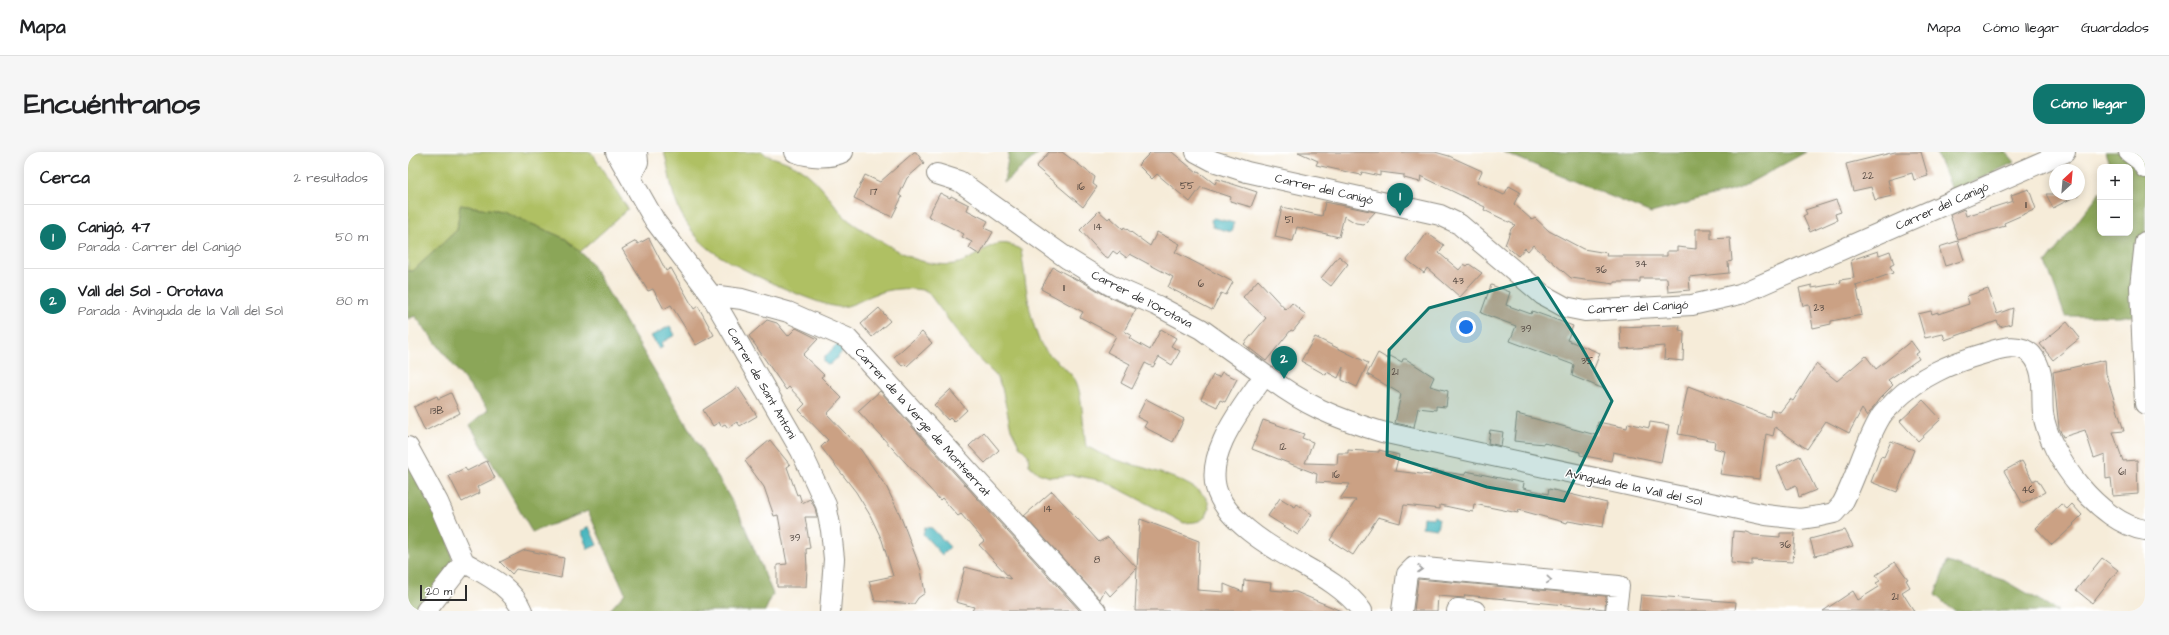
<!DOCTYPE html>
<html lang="es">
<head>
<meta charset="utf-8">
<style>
	body { margin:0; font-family:"Architects Daughter",sans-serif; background:#f6f6f6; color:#202124 }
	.controls { position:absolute; right:12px; top:12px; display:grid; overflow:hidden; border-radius:8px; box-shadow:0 2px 10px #0003 }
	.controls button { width:36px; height:36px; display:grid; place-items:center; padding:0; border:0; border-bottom:1px solid #e0e0e0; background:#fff; color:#202124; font:20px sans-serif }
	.compass { position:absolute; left:1641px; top:12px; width:36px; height:36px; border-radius:50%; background:#fff; box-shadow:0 2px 10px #0003; rotate:26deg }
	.scale { position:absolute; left:12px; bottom:10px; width:47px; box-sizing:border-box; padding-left:4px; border:2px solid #2b2b2b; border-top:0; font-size:11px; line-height:14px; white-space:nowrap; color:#2b2b2b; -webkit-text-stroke:3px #fff; paint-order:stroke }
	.you { position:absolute; left:1058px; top:175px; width:14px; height:14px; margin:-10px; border:3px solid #fff; border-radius:50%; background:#1a73e8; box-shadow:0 0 0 6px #1a73e833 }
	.badge { display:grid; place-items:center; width:26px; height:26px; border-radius:50%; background:#0f766e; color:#fff; font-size:13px; font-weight:700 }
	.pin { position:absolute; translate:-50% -33px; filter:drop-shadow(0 1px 2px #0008) }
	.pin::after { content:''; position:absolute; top:21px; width:14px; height:12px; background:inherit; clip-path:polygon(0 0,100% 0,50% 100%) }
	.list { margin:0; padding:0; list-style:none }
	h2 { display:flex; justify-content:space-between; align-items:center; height:52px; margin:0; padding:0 16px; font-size:17px }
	h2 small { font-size:13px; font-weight:400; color:#757577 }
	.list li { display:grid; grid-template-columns:26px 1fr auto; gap:12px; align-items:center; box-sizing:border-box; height:64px; padding:0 16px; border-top:1px solid #e0e0e0 }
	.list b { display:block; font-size:15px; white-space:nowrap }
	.list p { margin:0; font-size:13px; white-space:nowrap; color:#757577 }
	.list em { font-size:13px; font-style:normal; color:#757577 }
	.map { position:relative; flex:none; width:1737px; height:459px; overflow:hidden; border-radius:16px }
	header { display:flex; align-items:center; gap:24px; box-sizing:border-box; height:56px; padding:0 20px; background:#fff; border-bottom:1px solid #e0e0e0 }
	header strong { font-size:19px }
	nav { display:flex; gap:22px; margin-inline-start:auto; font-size:14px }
	.intro { display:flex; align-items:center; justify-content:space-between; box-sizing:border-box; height:96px; padding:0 24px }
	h1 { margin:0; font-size:28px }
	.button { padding:10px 18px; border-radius:16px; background:#0f766e; color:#fff; font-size:14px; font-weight:700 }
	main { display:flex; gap:24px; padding:0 24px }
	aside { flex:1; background:#fff; border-radius:16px; box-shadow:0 2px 10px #0003 }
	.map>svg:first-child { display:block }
	.green { fill:#afc063; stroke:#6d7647 }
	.forest { fill:#8ba659; stroke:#5b6842 }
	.water { fill:#47b6be; stroke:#397074 }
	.building { fill:#cba184 }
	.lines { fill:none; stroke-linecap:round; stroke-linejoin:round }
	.minor-casing { stroke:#908c82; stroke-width:22 }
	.minor { stroke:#fff; stroke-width:20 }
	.oneway { stroke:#a0a0a0 }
	.marked { fill:#0f766e; fill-opacity:0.2; stroke:#0f766e; stroke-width:3; stroke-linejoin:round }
	.labels { text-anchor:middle; stroke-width:3; stroke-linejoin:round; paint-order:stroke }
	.number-label { font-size:10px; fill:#534841 }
	.street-label { font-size:12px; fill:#2b2b2b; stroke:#fff }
</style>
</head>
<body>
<header>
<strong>Mapa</strong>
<nav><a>Mapa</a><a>Cómo llegar</a><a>Guardados</a></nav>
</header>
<div class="intro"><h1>Encuéntranos</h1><a class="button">Cómo llegar</a></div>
<main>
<aside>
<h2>Cerca<small>2 resultados</small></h2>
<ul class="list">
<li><span class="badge">1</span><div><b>Canigó, 47</b><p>Parada · Carrer del Canigó</p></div><em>50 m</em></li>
<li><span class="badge">2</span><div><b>Vall del Sol - Orotava</b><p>Parada · Avinguda de la Vall del Sol</p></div><em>80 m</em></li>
</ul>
</aside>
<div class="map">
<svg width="1737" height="459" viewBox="0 0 1737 459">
	<rect width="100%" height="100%" fill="#fff"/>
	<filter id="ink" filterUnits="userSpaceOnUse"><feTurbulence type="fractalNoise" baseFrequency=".025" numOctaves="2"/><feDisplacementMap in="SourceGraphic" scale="8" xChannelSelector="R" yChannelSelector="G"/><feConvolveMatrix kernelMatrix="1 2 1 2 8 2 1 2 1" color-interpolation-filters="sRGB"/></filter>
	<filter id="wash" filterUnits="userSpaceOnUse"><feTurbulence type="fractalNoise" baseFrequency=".012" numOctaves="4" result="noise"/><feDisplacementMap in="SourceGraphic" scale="16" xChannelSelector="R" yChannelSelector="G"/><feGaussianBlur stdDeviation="0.9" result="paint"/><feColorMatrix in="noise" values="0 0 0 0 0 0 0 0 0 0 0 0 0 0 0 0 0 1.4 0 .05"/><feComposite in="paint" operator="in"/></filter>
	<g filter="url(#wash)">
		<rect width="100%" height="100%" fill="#f6ecd9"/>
		<!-- green -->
		<path class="green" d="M0 0H183L220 57 172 100 158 87 94 59 52 53 49 78 5 119H0Z
			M256 0H355L358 3C369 7 381 10 391 16 411 28 422 48 437 65 446 74 495 103 507 107 519 111 535 114 547 112 572 107 586 79 613 98 618 128 619 159 631 188 638 204 655 212 666 226 675 238 675 278 678 294 686 298 694 303 703 306 720 313 819 332 798 363 794 371 784 370 776 371L696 329 665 323 642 325 630 321 621 313 620 303 612 295 603 277 594 236 588 224 562 197 519 139C501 135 483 136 465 143 455 147 443 155 431 155 409 154 316 111 299 95 288 86 278 72 272 59 262 40 262 19 256 0Z"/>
		<!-- forest -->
		<path class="forest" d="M601 0H632L596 31Z
			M1095 0H1398L1330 37 1243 61Z
			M1528 0H1598L1607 10 1544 40Z
			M1697 0H1737V164H1657L1638 111 1692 40V81H1722V15H1702Z
			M52 53 94 59 158 87 181 108 331 361 365 442 357 459H201L217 441 180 359 124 380 62 273 80 258 7 164 0 167V119H5L49 78Z
			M0 296 34 357 46 416 5 459H0Z
			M1539 410 1598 429 1650 459H1546L1527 443Z"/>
		<!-- water -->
		<path class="water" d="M806 66 826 71 823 80 805 75 803 68Z
			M262 174 267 183 253 191 255 195 251 197 243 184Z
			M429 192 436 198 423 212 419 213 416 210V206Z
			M1026 364 1031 367 1029 377 1014 375 1015 365 1025 366Z
			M181 375 189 393 180 397 172 379Z
			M517 375 524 376 542 395 534 403 515 382Z"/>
		<g id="blocks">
			<!-- building -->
			<path class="building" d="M506 0H508L516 11 499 26 491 43 494 45 484 65 446 46 457 23 472 30Z
				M641 0H654L687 25 685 32 689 35 675 55 628 15Z
				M743 0H764L789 21 790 19 807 32 809 27 849 40 843 55 822 49 823 45 793 35 782 50 749 22 744 27 730 13Z
				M890 0H1027L1041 4 1074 19 1069 30 1096 43 1101 34 1112 40 1106 52 1124 68 1127 66 1141 79 1175 97 1199 101 1198 104H1259V99H1269V95L1288 97V77H1303V87L1322 86 1324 109 1320 110 1321 121 1281 125 1282 138 1260 140 1259 126H1232V130H1206V132L1163 126 1125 93 1120 99 1117 96 1110 104 1097 93 1103 77 1107 73 1076 58 1077 55 1013 24 1012 30 996 26V23L972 20V24L954 20 953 23 908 13 910 9Z
				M1487 0H1513L1520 24 1506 28 1504 21 1480 28 1484 44 1467 48 1463 35 1445 39 1438 12Z
				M1621 37 1628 57 1596 71 1597 74 1550 88 1542 63 1556 57 1558 64 1605 49 1603 43Z
				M532 41 542 46 543 44 561 53 559 58 580 69 576 76 585 80 572 103 561 96 564 90 554 85 556 82 520 64Z
				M1638 42H1672L1645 56Z
				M1428 48 1433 60 1427 62 1429 68 1402 80 1395 64 1399 62 1397 58Z
				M917 50 967 60 956 72 948 71 936 64 931 85 889 75 885 89 867 85 874 55 914 64Z
				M691 59 700 67 702 65 715 77 716 75 742 94 749 80 772 92 767 100 825 130 818 143 813 141 804 158 760 135 765 125 722 102 719 106 711 100 709 102 705 99 700 106 695 103 672 78Z
				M1019 81 1036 93 1031 101 1051 118 1056 112 1059 114 1061 112 1074 121 1052 145 1019 116 1016 121 999 108Z
				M241 86 258 119 263 116 286 157 290 154 306 183 288 193 263 153 256 157 245 137 240 139 214 97 228 89 230 92Z
				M1550 89 1556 108 1537 114 1531 95Z
				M1470 99 1471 103 1482 99 1486 112 1482 114 1485 121 1448 134V132L1454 163 1423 169V172L1405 176 1401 153 1395 154 1391 136 1404 133V136L1433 131 1432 128 1446 126 1443 108Z
				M931 104 940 112 923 134 913 126Z
				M645 115 669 128 670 127 697 143 728 157 716 179 723 183 721 186 742 198 753 177 768 186 763 194 772 199 764 213 751 205 745 215 737 211 724 237 713 231 722 212 699 200 708 184 672 165 675 160 633 137Z
				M850 128 878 158 884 151 898 163 885 179 883 178 858 209 836 192 858 166 835 145Z
				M1083 133 1102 140 1098 153 1123 162 1124 159 1165 174 1159 188 1192 201 1185 219 1196 237 1164 224 1166 213 1102 189 1108 174 1073 161Z
				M1580 137 1589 162 1605 156 1603 172 1592 175 1589 169 1537 188 1535 182 1517 186 1510 162 1523 159 1524 162 1530 160V162L1561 152 1559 144Z
				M471 156 482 169 464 185 453 172Z
				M359 168 369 171 380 184 388 176 410 187 395 203 416 223 413 225 434 246 419 262 453 298 479 336 492 363 513 418 517 441 510 446 506 452 467 449 461 429 485 424 474 388 462 363 448 340 413 295 420 288 391 258 397 252 381 235 378 238 341 184Z
				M1659 170 1672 186 1645 208 1632 192Z
				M1264 173H1272L1271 178 1276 179 1275 209 1256 207 1257 194 1213 197 1212 175Z
				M514 180 524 191 499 214 497 212 494 214 486 205Z
				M907 185 960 211 949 235 934 228 935 215 930 226 919 220 918 223 893 209Z
				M1503 189 1511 200 1508 202 1511 207 1480 228 1485 233 1471 247 1459 264 1454 257 1441 281 1418 269 1399 297 1367 275 1365 284 1358 282 1351 327 1312 322 1317 299 1306 296 1307 289 1270 282 1280 234 1362 265 1363 258 1372 260 1382 247 1385 249 1408 212 1429 229 1458 204 1468 217Z
				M970 201 980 207 982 204 994 210 995 207H998L1026 225 1022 234 1040 239 1038 255 1028 254V258L1010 256 1006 275 987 271 993 242 959 222Z
				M1697 208 1698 222 1716 279 1705 280 1715 309 1729 308 1730 342 1705 344 1703 326 1698 327 1697 302 1686 306 1677 278 1655 285 1651 276 1645 220Z
				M814 220 829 227 817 250 812 248 809 255 793 247 805 223 811 225Z
				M330 235 349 264 332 274 329 270 320 276 317 272 313 274 311 270 305 274 295 258Z
				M542 238 559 258 546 270 542 266 540 268 526 253Z
				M472 239 517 289 672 459H564L566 455 548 450 557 415 603 427 571 393 576 389 553 362 550 364 534 346 532 348 450 259Z
				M43 241 52 261 17 279 6 255 29 244 30 247Z
				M738 247 776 267 765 290 736 275 739 270 729 265Z
				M1515 248 1533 267 1510 289 1492 269Z
				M1109 262 1188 283 1190 270 1219 276 1220 271 1241 276 1242 270 1261 273 1253 310 1205 300 1203 309 1172 303V300L1136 291V292L1106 289Z
				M855 268 896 282 894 286 905 290 897 311 929 312 930 301H940V298L971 300V298L991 303 987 319 1022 323 1023 318 1057 323 1058 319 1116 331 1115 336 1140 342 1141 337 1199 351 1195 375 1160 369 1159 371 1111 358 1110 361 1066 352 1065 360 1032 353V357L996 353 992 371 970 365 945 403 922 388 948 348 932 347 942 332 908 330 909 322 844 297Z
				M1082 278 1095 280 1093 294 1080 291Z
				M576 280 591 298 577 311 561 294Z
				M362 288 382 313 379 315 389 343 391 342 394 351 402 347 407 356 409 365H397L402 396 398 397 399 416 398 435H369V413L379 412 370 363 366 364 356 335 337 309Z
				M1483 289 1506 298 1489 340 1463 330 1473 304 1476 305Z
				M1392 304 1408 338 1391 345 1388 333 1379 337 1369 315Z
				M79 309 87 326 69 335 72 341 54 350 41 324 57 316 59 319Z
				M1614 309 1625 329 1629 327 1637 340 1615 352 1596 319Z
				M644 339 691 390 700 385 729 416 732 367 791 389 789 438 816 440V432L835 440 836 428 863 431 862 438 888 440 933 459H727L729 416 702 444 697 438 692 447 616 364Z
				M872 346 887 355 889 352 904 362 890 383 860 364Z
				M1653 352 1659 357 1664 352 1674 363 1665 372 1666 373 1644 393 1628 376Z
				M1437 378 1445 394 1407 404 1402 387Z
				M1325 379 1338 380 1345 383 1372 385V381H1387L1385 410 1344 408V413L1323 411Z
				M117 398 156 406 153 426 108 417 104 422 92 410Z
				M1694 406 1710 418 1684 451 1668 438Z
				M1487 410 1500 427 1498 428 1502 435 1494 440 1506 459H1415L1445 439 1450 448 1471 435 1468 431 1472 429 1468 423Z
				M1010 427 1198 444 1197 457 1057 443 1056 446 1030 444 1029 459H1006Z
				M1233 443 1328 450 1327 459H1231Z"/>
		</g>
	</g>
	<g filter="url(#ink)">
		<use href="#blocks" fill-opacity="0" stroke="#908c82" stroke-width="1"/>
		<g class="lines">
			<!-- minor casing -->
			<g class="minor-casing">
				<path id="minor" d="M208 0 247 69 303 143 393 299 418 353 423 378 426 407 422 459
					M387 0C401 5 422 7 435 0
					M788 0 805 9 839 20 1032 63 1051 72 1135 143 1157 155 1177 159 1284 153 1332 142 1657 0
					M1721 0 1733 9 1737 16
					M529 22 551 29 660 107 702 133 750 154 793 177 857 223
					M223 25 230 10 229 0
					M1737 90 1732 135 1737 252
					M303 143 334 147 380 160 439 186 688 459
					M0 295 30 350 56 410 18 459
					M56 410C78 423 104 434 114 459
					M954 459C939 438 914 424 891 411 866 397 826 374 812 346 791 307 835 254 857 223 896 253 927 266 974 280L1358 363 1392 367 1412 364 1426 361 1434 352C1449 324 1456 293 1472 266 1475 260 1482 255 1486 250 1512 224 1543 211 1578 201 1592 196 1612 190 1624 203 1638 219 1633 241 1635 261 1641 305 1692 371 1737 378
					M994 459 999 422 1006 415 1211 434 1208 459
					M1049 459 1050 457 1067 459"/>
			</g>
			<!-- minor -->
			<use href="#minor" class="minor"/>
		</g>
		<!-- one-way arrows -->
		<defs><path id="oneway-chevron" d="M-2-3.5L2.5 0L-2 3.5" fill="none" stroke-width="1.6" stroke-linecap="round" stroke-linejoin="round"/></defs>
		<g class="oneway">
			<use href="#oneway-chevron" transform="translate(1012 417) rotate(1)"/>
			<use href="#oneway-chevron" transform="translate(1141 428) rotate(5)"/>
		</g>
	</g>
	<!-- marked area -->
	<path class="marked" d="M1130 126 1170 189 1204 249 1156 349 1079 335 979 303 981 198 1021 156Z"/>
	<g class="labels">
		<!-- number labels -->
		<g class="number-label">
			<text x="1460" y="27">22</text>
			<text x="779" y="37">55</text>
			<text x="673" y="38">16</text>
			<text x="466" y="43">17</text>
			<text x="1618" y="56">11</text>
			<text x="881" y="71">51</text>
			<text x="690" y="78">14</text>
			<text x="1233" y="115">34</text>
			<text x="1193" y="121">36</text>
			<text x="1050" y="132">43</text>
			<text x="793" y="135">6</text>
			<text x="656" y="139">11</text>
			<text x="1411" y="159">23</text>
			<text x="1118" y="180">39</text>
			<text x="1179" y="212">35</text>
			<text x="987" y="223">21</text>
			<text x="29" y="262">13B</text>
			<text x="875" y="298">12</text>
			<text x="1714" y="323">61</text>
			<text x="928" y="326">16</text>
			<text x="1620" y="341">46</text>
			<text x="640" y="360">14</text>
			<text x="387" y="389">39</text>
			<text x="1377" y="396">36</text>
			<text x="689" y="411">8</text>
			<text x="1487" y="448">21</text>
		</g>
		<!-- street labels -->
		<g class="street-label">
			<text transform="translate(916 37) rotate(13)" y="4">Carrer del Canigó</text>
			<text transform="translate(1534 54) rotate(-24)" y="4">Carrer del Canigó</text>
			<text transform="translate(734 147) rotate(27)" y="4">Carrer de l'Orotava</text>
			<text transform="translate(1230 155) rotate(-3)" y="4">Carrer del Canigó</text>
			<text transform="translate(354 231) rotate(60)" y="4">Carrer de Sant Antoni</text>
			<text transform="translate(515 270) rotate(48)" y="4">Carrer de la Verge de Montserrat</text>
			<text transform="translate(1226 335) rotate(12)" y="4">Avinguda de la Vall del Sol</text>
		</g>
	</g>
</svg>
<div class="controls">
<button>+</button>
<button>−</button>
</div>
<svg class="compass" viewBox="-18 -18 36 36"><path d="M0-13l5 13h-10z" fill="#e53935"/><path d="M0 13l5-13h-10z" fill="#757577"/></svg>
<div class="scale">20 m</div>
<div class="you"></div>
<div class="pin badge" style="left:992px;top:64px">1</div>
<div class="pin badge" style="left:876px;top:227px">2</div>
</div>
</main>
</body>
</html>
